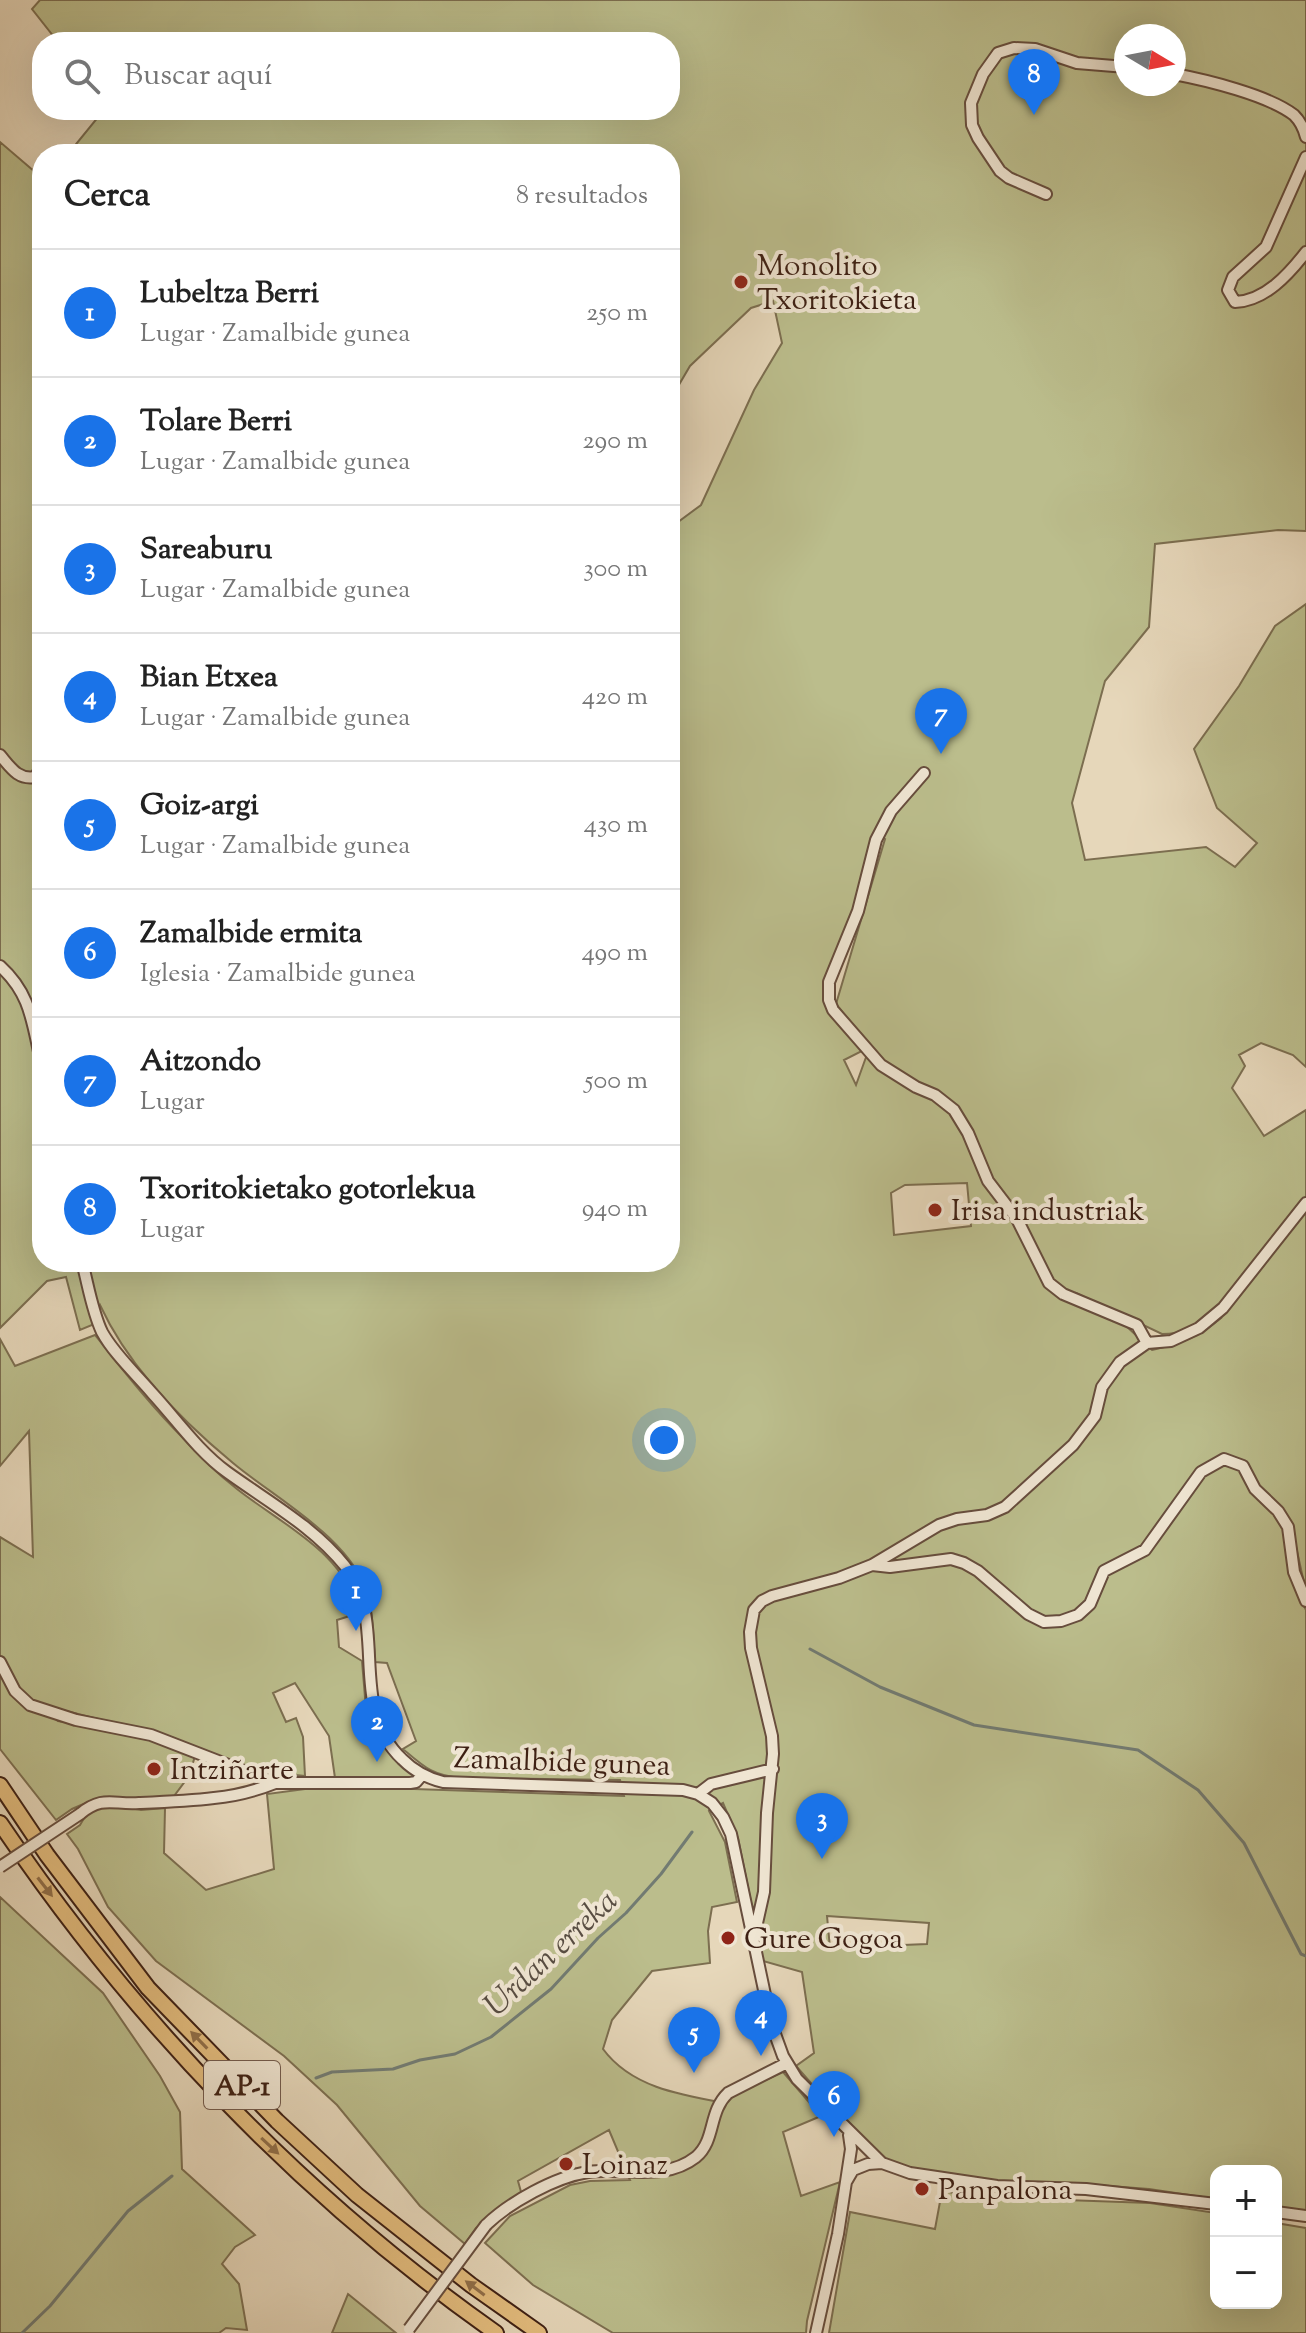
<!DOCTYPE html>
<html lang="es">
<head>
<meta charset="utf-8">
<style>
	body { margin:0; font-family:"Sorts Mill Goudy",serif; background:#f2f2f2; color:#222 }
	.controls { position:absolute; right:24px; bottom:24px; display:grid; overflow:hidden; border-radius:16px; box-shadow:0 8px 32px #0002 }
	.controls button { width:72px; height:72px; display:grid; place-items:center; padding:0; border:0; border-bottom:2px solid #e0e0e0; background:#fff; color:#222; font:40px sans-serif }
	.compass { position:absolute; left:1114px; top:24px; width:72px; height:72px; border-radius:50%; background:#fff; box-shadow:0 8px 32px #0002; rotate:100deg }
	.you { position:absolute; left:664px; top:1440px; width:28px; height:28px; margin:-20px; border:6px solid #fff; border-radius:50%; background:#1a73e8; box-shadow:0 0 0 12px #1a73e833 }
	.badge { display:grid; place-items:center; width:52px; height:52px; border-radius:50%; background:#1a73e8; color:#fff; font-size:26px; font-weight:700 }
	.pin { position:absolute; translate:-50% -66px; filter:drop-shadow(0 2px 4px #0008) }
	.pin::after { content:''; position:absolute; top:42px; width:28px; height:24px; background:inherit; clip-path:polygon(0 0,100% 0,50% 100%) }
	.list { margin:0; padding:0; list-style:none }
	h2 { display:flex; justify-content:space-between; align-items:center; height:104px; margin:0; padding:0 32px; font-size:34px }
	h2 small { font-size:26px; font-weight:400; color:#767676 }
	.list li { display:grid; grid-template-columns:52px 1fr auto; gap:24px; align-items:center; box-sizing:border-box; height:128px; padding:0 32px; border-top:2px solid #e0e0e0 }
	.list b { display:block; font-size:30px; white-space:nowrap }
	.list p { margin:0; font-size:26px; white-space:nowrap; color:#767676 }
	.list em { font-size:26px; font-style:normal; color:#767676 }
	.icon { flex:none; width:44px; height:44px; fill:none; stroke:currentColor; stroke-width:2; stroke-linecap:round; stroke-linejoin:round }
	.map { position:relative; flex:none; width:1306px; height:2333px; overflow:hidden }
	.search { position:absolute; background:#fff; box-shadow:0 8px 32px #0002; left:32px; top:32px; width:648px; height:88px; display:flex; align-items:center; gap:20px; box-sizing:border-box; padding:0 28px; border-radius:32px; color:#767676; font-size:30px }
	.panel { position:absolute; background:#fff; box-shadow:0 8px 32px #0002; left:32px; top:144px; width:648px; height:1128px; border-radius:32px }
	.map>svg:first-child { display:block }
	.green { fill:#bbbd8c; stroke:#7c6e50; stroke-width:2; fill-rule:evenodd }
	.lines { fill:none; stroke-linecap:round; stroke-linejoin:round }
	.stream { stroke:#727b72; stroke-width:3 }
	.minor-casing { stroke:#674d3d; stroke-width:14 }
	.highway-casing { stroke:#3d1f13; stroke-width:18 }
	.minor { stroke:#efe5d2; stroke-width:10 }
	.highway { stroke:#e3bc7d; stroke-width:14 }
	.minor-bridge-casing { stroke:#674d3d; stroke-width:14; stroke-linecap:butt }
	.minor-bridge { stroke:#efe5d2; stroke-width:10 }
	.oneway { fill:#906e48 }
	.poi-dot { fill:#8f2418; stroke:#efe5d2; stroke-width:3 }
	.labels { text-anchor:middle; stroke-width:8; stroke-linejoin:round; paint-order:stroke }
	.shield { fill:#efe5d2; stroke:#725a4c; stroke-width:2 }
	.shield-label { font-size:28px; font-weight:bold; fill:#3d1f13 }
	.poi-label { font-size:30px; fill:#3d1f13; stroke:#efe5d2; text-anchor:start }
	.street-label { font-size:30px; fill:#3d1f13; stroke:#efe5d2 }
	.water-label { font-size:32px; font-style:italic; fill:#584d42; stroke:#efe5d2 }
</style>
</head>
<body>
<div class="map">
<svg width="1306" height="2333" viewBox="0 0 1306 2333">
	<rect width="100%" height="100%" fill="#e6d7ba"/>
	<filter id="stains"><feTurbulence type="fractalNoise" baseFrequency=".0025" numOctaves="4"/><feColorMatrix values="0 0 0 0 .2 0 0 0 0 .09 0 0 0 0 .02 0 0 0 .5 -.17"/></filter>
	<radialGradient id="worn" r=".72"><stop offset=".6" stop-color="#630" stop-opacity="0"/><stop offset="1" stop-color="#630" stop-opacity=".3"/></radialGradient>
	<!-- green -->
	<path class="green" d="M40 0H1306V531L1278 530 1155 544 1149 627 1105 681 1072 803 1085 860 1206 847 1235 867 1257 843 1217 808 1194 749 1239 686 1275 626 1306 604V1067L1293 1055 1261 1043 1239 1055 1245 1066 1232 1088 1264 1136 1306 1110V1592L1293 1533C1288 1566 1291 1580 1306 1610V2213L1276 2209V2171H1216V2199L1149 2189 1083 2184 996 2183 919 2173 888 2163 860 2139 796 2066 814 2053 802 1972 763 1961 738 1838 723 1803 709 1811 725 1842 737 1902 712 1907 708 1931 710 1963 652 1971 612 2020 603 2049C631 2087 680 2095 725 2103L739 2092 783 2072 821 2116 783 2132 801 2196 840 2182 807 2321 806 2333H613L533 2285 485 2243 510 2216 570 2185 590 2181 630 2180 609 2130 518 2181 523 2199 476 2228 465 2244 420 2206 337 2105 284 2056 156 1961 108 1907 78 1849 67 1834 80 1825 87 1813 109 1804 141 1810 165 1808 164 1853 206 1890 274 1869 267 1794 305 1789H414L624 1796 620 1780 462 1778C433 1776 424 1767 403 1749L416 1741 387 1663 375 1662C373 1640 374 1616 368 1595 351 1538 276 1499 233 1463 182 1421 128 1366 100 1305L92 1325 80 1330 66 1277 47 1281 0 1328V142L42 178V1262H670V528L701 505 754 390 782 343 773 301 751 308 690 366 670 400V154H68L99 116 90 110H670V42H58L32 9ZM1126 36H1174V84H1126ZM875 835 885 839 836 1004 870 1046 856 1085 844 1060 862 1051 828 1008 823 991 826 977 853 911ZM967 1183 971 1226 894 1235 891 1193 905 1185ZM1076 1293 1162 1334C1183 1334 1196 1326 1212 1313L1221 1318C1199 1337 1180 1344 1152 1350L1125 1325 1073 1300ZM827 1916 929 1923 927 1944 830 1948Z
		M95 1335C123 1370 151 1406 183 1438 199 1456 218 1474 237 1489 281 1524 345 1552 359 1613L337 1620 339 1647 362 1661 366 1709 372 1733 414 1776 408 1780 335 1778 329 1736 295 1683 273 1693 286 1722 296 1718 303 1737 305 1776 267 1772 209 1755 174 1738 38 1704 58 1721 121 1731 160 1742 195 1756 189 1776 174 1796 134 1801 119 1797 95 1799 72 1809 56 1820 0 1749V1537L33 1557 29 1431 0 1466V1339L15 1366Z
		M0 1897 103 1993 160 2076 180 2112 182 2169 255 2235 235 2247 222 2264 239 2284 247 2330 226 2328 219 2333H0Z
		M942 2191 978 2197 1150 2203 1216 2213V2303H1276V2223L1306 2228V2333H829L850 2212 935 2229Z
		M348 2294 396 2333H332Z"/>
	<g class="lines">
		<!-- stream -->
		<path class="stream" d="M810 1649 880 1687 974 1725 1138 1750 1198 1790 1244 1843 1301 1954 1306 1956
			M316 2078 332 2072 393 2069 420 2060 455 2054 491 2037 551 1989 598 1938 626 1913 661 1874 692 1832
			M22 2333 50 2306 128 2211 172 2176"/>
		<!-- minor casing -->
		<g class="minor-casing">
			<path id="minor" d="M1174 74C1206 80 1268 95 1294 115 1300 121 1304 129 1306 137
				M1306 157 1266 247 1233 277 1228 290 1235 302C1265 301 1289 274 1306 252
				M1046 194 1009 178 1000 171 978 138 972 125 971 103 983 74 998 53 1014 48 1035 49 1077 63 1126 67
				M0 755C11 768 18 780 35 777L42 767
				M924 773 891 811 876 840 858 911 829 982V1000L833 1010 881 1065 916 1087 935 1095 954 1110 968 1133 988 1181 1017 1219 1049 1283 1063 1294 1137 1325 1147 1343
				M0 966C32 995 32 1024 42 1065
				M82 1262C88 1284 92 1311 102 1332 114 1354 136 1374 152 1393 176 1419 198 1451 227 1472 267 1501 314 1527 345 1566 390 1623 346 1706 402 1759 414 1771 426 1778 443 1782L683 1790 698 1794 712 1803 723 1817 731 1834 771 2023 783 2056 797 2079 882 2163
				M872 1565 890 1567 951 1559 964 1563 978 1571 1028 1614 1044 1622 1061 1621 1078 1615 1090 1604 1104 1571 1145 1550 1201 1472 1224 1459 1243 1466 1255 1489 1278 1511 1288 1527 1294 1572 1306 1601
				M0 1662 15 1691 30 1705 76 1720 151 1735 275 1783H410L416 1782 422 1775
				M698 1794 711 1784 773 1769
				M80 1814C103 1795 113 1805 139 1803 164 1802 190 1801 214 1798 236 1796 255 1791 275 1783
				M755 1932 764 1892 767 1813 773 1754 772 1736 751 1648 750 1632 754 1610 762 1601 772 1596 839 1578 872 1565 939 1525 957 1519 987 1515 1005 1507 1073 1445 1095 1416 1102 1387 1120 1362 1147 1343 1171 1341 1199 1328 1223 1308 1306 1203
				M846 2182 853 2170 868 2164 882 2163 910 2173 997 2186 1086 2189 1216 2204
				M1276 2212 1306 2216
				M486 2225C510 2202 555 2177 588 2172 625 2167 664 2182 696 2157 716 2140 708 2112 728 2093L787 2063
				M816 2333 838 2234 851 2149 849 2135"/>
		</g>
		<!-- highway casing -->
		<g class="highway-casing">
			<path id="highway" d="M0 1785 47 1855 148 1988 277 2121 357 2195 471 2285 539 2333
				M0 1823C133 2020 301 2196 496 2333"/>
		</g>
		<!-- minor -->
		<use href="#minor" class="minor"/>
		<!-- highway -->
		<use href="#highway" class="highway"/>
		<!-- minor-bridge casing -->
		<g class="minor-bridge-casing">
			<path id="minor-bridge" d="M0 1867 80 1814
				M409 2329 486 2225"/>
		</g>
		<!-- minor-bridge -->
		<use href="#minor-bridge" class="minor-bridge"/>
	</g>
	<!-- one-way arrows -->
	<defs><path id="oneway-solid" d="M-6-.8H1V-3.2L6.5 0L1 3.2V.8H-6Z" transform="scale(2)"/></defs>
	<g class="oneway">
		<use href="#oneway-solid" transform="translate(45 1887) rotate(52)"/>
		<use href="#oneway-solid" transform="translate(199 2040) rotate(-134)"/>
		<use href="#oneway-solid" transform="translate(270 2146) rotate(43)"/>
		<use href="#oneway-solid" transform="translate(475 2288) rotate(-143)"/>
	</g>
	<!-- markers -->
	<g class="poi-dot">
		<circle cx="741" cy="282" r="8"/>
		<circle cx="935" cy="1210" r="8"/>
		<circle cx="154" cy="1769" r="8"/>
		<circle cx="728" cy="1938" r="8"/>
		<circle cx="566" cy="2164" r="8"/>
		<circle cx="922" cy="2189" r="8"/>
	</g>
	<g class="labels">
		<!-- shield labels -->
		<rect class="shield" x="204" y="2061" width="76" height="48" rx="6"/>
		<g class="shield-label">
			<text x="242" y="2095">AP-1</text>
		</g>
		<!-- poi labels -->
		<g class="poi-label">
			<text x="757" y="275">Monolito<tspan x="757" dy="34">Txoritokieta</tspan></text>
			<text x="951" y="1220">Irisa industriak</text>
			<text x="170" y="1779">Intziñarte</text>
			<text x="744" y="1948">Gure Gogoa</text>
			<text x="582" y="2174">Loinaz</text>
			<text x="938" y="2199">Panpalona</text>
		</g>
		<!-- street labels -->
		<g class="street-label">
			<text transform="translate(562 1761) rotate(2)" y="10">Zamalbide gunea</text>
		</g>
		<!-- water labels -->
		<g class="water-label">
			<text transform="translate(550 1952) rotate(-43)" y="11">Urdan erreka</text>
		</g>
	</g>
	<rect width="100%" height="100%" filter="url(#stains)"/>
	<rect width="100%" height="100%" fill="url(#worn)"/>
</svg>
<div class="controls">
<button>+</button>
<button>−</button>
</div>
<svg class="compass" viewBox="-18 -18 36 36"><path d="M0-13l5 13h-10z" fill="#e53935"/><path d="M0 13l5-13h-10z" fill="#767676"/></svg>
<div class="you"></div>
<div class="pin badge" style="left:356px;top:1631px">1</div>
<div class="pin badge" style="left:377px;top:1762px">2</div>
<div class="pin badge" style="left:822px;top:1859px">3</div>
<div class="pin badge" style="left:761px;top:2056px">4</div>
<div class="pin badge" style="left:694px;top:2073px">5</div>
<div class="pin badge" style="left:834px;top:2137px">6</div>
<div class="pin badge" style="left:941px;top:754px">7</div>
<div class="pin badge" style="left:1034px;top:115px">8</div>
<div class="search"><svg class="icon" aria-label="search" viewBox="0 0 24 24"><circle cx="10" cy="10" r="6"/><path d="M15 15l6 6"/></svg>Buscar aquí</div>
<section class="panel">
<h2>Cerca<small>8 resultados</small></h2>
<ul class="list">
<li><span class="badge">1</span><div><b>Lubeltza Berri</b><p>Lugar · Zamalbide gunea</p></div><em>250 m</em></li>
<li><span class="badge">2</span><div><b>Tolare Berri</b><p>Lugar · Zamalbide gunea</p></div><em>290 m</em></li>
<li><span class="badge">3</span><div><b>Sareaburu</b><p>Lugar · Zamalbide gunea</p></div><em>300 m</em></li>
<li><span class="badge">4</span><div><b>Bian Etxea</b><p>Lugar · Zamalbide gunea</p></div><em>420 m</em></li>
<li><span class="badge">5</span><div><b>Goiz-argi</b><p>Lugar · Zamalbide gunea</p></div><em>430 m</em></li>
<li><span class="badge">6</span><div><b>Zamalbide ermita</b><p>Iglesia · Zamalbide gunea</p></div><em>490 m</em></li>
<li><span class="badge">7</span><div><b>Aitzondo</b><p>Lugar</p></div><em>500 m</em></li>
<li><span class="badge">8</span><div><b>Txoritokietako gotorlekua</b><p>Lugar</p></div><em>940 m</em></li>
</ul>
</section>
</div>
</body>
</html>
